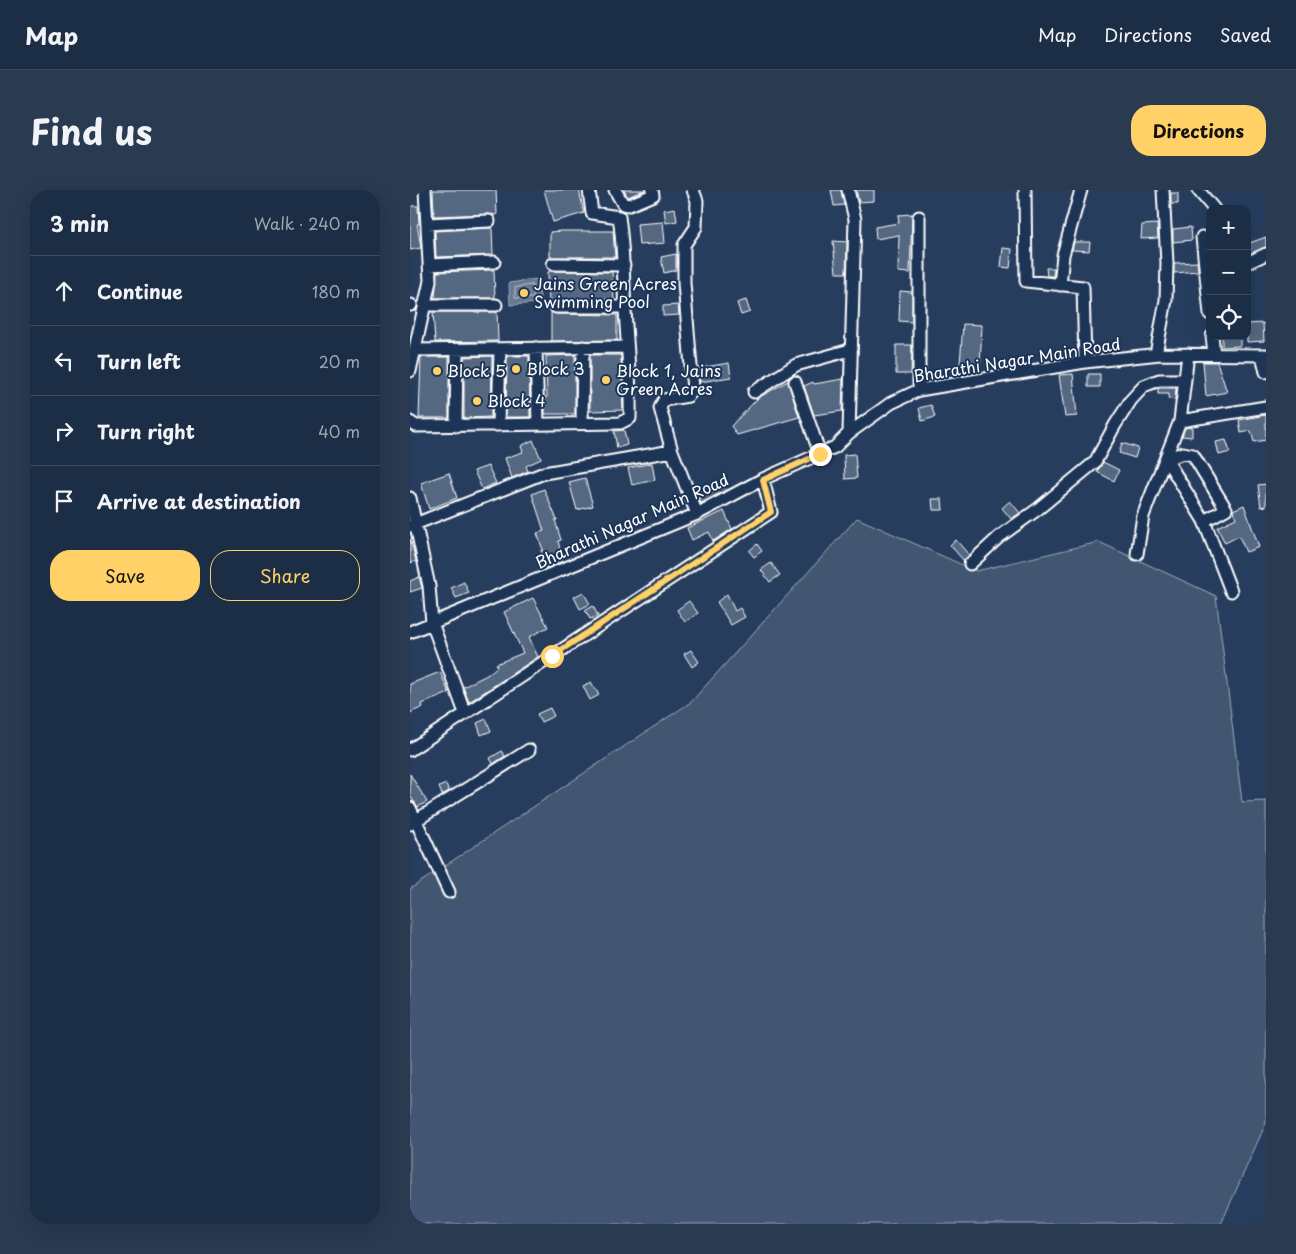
<!DOCTYPE html>
<html lang="en">
<head>
<meta charset="utf-8">
<style>
	body { margin:0; font-family:"Playpen Sans",sans-serif; background:#293a51; color:#f1f3f6 }
	.controls { position:absolute; right:15px; top:15px; display:grid; overflow:hidden; border-radius:10px; box-shadow:0 5px 20px #0002 }
	.controls button { width:45px; height:45px; display:grid; place-items:center; padding:0; border:0; border-bottom:1px solid #3a4a5f; background:#1c2e46; color:#f1f3f6; font:25px sans-serif }
	.stop { position:absolute; width:15px; height:15px; margin:-11px; border:4px solid #ffd166; border-radius:50%; background:#fff }
	.stop.end { background:#ffd166; border-color:#fff; box-shadow:0 1px 5px #0008 }
	.list { margin:0; padding:0; list-style:none }
	h2 { display:flex; justify-content:space-between; align-items:center; height:65px; margin:0; padding:0 20px; font-size:21px }
	h2 small { font-size:16px; font-weight:400; color:#a0a8b3 }
	.list li { display:grid; grid-template-columns:32px 1fr auto; gap:15px; align-items:center; box-sizing:border-box; height:70px; padding:0 20px; border-top:1px solid #3a4a5f }
	.list b { display:block; font-size:19px; white-space:nowrap }
	.list em { font-size:16px; font-style:normal; color:#a0a8b3 }
	.actions { display:flex; gap:10px; padding:15px 20px }
	.actions a { flex:1; padding:11px 0; border:1px solid #ffd166; border-radius:20px; text-align:center; font-size:18px; color:#ffd166 }
	.actions .main { background:#ffd166; color:#111 }
	.icon { flex:none; width:28px; height:28px; fill:none; stroke:currentColor; stroke-width:2; stroke-linecap:round; stroke-linejoin:round }
	.map { position:relative; flex:none; width:856px; height:1034px; overflow:hidden; border-radius:20px }
	header { display:flex; align-items:center; gap:30px; box-sizing:border-box; height:70px; padding:0 25px; background:#1c2e46; border-bottom:1px solid #3a4a5f }
	header strong { font-size:24px }
	nav { display:flex; gap:28px; margin-inline-start:auto; font-size:18px }
	.intro { display:flex; align-items:center; justify-content:space-between; box-sizing:border-box; height:120px; padding:0 30px }
	h1 { margin:0; font-size:35px }
	.button { padding:12px 22px; border-radius:20px; background:#ffd166; color:#111; font-size:18px; font-weight:700 }
	main { display:flex; gap:30px; padding:0 30px }
	aside { flex:1; background:#1c2e46; border-radius:20px; box-shadow:0 5px 20px #0002 }
	.map>svg:first-child { display:block }
	.green { fill:#425672; stroke:#a0aab8 }
	.water { fill:#67788e; stroke:#a4aebb }
	.lines { fill:none; stroke-linecap:round; stroke-linejoin:round }
	.shore { stroke:#c2c9d2; stroke-width:1 }
	.building { fill:#556781; stroke:#fff }
	.minor-casing { stroke:#fff; stroke-width:15 }
	.minor { stroke:#1d3557; stroke-width:11 }
	.route { stroke:#ffd166; stroke-width:6 }
	.poi-dot { fill:#ffd166; stroke:#1d3557; stroke-width:2 }
	.labels { text-anchor:middle; stroke-width:4; stroke-linejoin:round; paint-order:stroke }
	.poi-label { font-size:16px; fill:#fff; stroke:#1d3557; text-anchor:start }
	.street-label { font-size:16px; fill:#fff; stroke:#1d3557 }
</style>
</head>
<body>
<header>
<strong>Map</strong>
<nav><a>Map</a><a>Directions</a><a>Saved</a></nav>
</header>
<div class="intro"><h1>Find us</h1><a class="button">Directions</a></div>
<main>
<aside>
<h2>3 min<small>Walk · 240 m</small></h2>
<ul class="list">
<li><svg class="icon" aria-label="ahead" viewBox="0 0 24 24"><path d="M12 20V5M6 11l6-6 6 6"/></svg><div><b>Continue</b></div><em>180 m</em></li>
<li><svg class="icon" aria-label="left" viewBox="0 0 24 24"><path d="M17 20v-9H6M10 6l-5 5 5 5"/></svg><div><b>Turn left</b></div><em>20 m</em></li>
<li><svg class="icon" aria-label="right" viewBox="0 0 24 24"><path d="M7 20v-9h11M14 6l5 5-5 5"/></svg><div><b>Turn right</b></div><em>40 m</em></li>
<li><svg class="icon" aria-label="arrive" viewBox="0 0 24 24"><path d="M6 21V4h12l-3 4 3 4H6"/></svg><div><b>Arrive at destination</b></div></li>
</ul>
<div class="actions"><a class="main">Save</a><a>Share</a></div>
</aside>
<div class="map">
<svg width="856" height="1034" viewBox="0 0 856 1034">
	<rect width="100%" height="100%" fill="#263d5e"/>
	<filter id="ink" filterUnits="userSpaceOnUse"><feTurbulence type="fractalNoise" baseFrequency=".02" numOctaves="2"/><feDisplacementMap in="SourceGraphic" scale="10" xChannelSelector="R" yChannelSelector="G"/><feConvolveMatrix kernelMatrix="1 2 1 2 8 2 1 2 1" color-interpolation-filters="sRGB"/></filter>
	<g filter="url(#ink)">
		<!-- green -->
		<path class="green" d="M447 328 566 381 689 352 806 406 832 612 856 611V933L811 1034H0V699L281 512Z"/>
		<!-- water -->
		<path class="water" d="M127 89 131 113 100 115 99 93Z"/>
		<g class="lines">
			<!-- shore -->
			<path class="shore" d="M122 95 124 108H105V98Z"/>
		</g>
		<!-- building -->
		<path class="building" d="M23 0H86L87 25 79 24 24 26Z
			M134 0H169L174 23 143 32Z
			M214 0H234L218 7Z
			M421 0H431L434 15 424 16Z
			M446 0H464V11L449 12Z
			M761 3H768V14H761Z
			M0 16H8L9 34H7L11 58 0 60Z
			M265 18 267 31 256 33 254 20Z
			M502 24 500 83 488 82 489 45 466 49 465 37 489 33 488 25Z
			M253 32 255 53 229 55 227 34Z
			M747 34 748 48 731 49 732 35Z
			M781 37 782 50 763 52V39Z
			M82 38 83 65 26 67 25 41Z
			M151 41H203L205 67H140V42Z
			M856 47V57L837 65V54Z
			M423 51 437 52 436 83H426Z
			M664 52H680L679 61 662 60Z
			M593 58 602 59 600 78 591 77Z
			M266 64V80L254 83 251 67Z
			M787 72 788 81 764 83V73Z
			M636 78H644L643 86H637Z
			M84 80 85 108H25L27 82Z
			M140 81 202 82 204 110H146L139 114 138 82Z
			M490 101 502 102V132L489 131Z
			M336 110 340 122 331 125 327 113Z
			M268 115 269 125 253 126V116Z
			M23 122H87L88 151 25 152Z
			M141 122 146 124 207 125V150L141 151Z
			M853 133 854 151 837 152V134Z
			M553 134 572 135 570 176 550 174Z
			M812 146H830V156L812 157Z
			M486 155H502L501 184H486Z
			M165 165V224H135V207H137L136 166Z
			M180 165H211L213 220 180 221Z
			M82 166 81 227 54 228V167Z
			M97 166H119L120 227H96Z
			M11 167H39V228H9Z
			M793 172H807L817 202 796 206Z
			M319 173 321 187 290 192 289 178Z
			M663 184 667 226 655 227 649 185Z
			M678 184H690V197H678Z
			M433 189 432 221 404 225 394 196 403 192 404 194Z
			M378 191 389 227 327 245 321 236 348 208Z
			M748 198H766L765 210 758 209 759 204H748Z
			M521 215 525 227 512 231 509 218Z
			M856 225V250L844 252 841 241 831 243 829 230Z
			M782 237V247L772 246 775 238Z
			M214 240 217 255 207 258 204 241Z
			M123 250 131 269 116 276 118 281 102 288 95 268 113 262 111 256Z
			M816 250 820 262 809 265 806 252Z
			M712 253 728 258 725 268 709 263Z
			M445 264 447 288 435 289 434 265Z
			M693 272 709 280 704 291 687 282Z
			M242 273 245 290 222 295 218 278Z
			M78 276 86 293 72 299 64 281Z
			M39 283 47 308 19 319 11 293Z
			M175 288 183 316 167 320 159 292Z
			M311 290 316 300 291 313 286 301Z
			M856 294V316L851 317 848 295Z
			M134 299 147 330H145L151 350 148 351 153 371 135 378 131 360H133L127 343 134 341 122 304Z
			M522 309H532L533 320H523Z
			M600 311 610 323 601 329 592 318Z
			M834 315 849 357 836 362 829 346 815 353 807 337 826 328 823 320Z
			M314 321 322 339 303 351 299 342 282 350 277 338Z
			M0 349 6 371 0 373Z
			M546 350 559 365 554 371 540 355Z
			M347 354 352 361 344 367 339 361Z
			M361 373 370 385 360 392 351 380Z
			M9 387 12 398 0 402V391Z
			M54 392 59 403 46 408 41 398Z
			M173 402 180 414 170 419 164 407Z
			M317 404 325 421 330 418 335 427 321 435 307 412Z
			M123 408 138 437 119 447 128 467 59 512 53 497 77 485 87 477 86 474 113 463 94 422Z
			M279 411 288 423 275 432 267 420Z
			M183 416 188 426 180 429 175 420Z
			M281 460 289 472 282 477 274 464Z
			M30 482 39 503 12 514 13 517 0 523V494Z
			M181 492 189 505 180 510 173 496Z
			M140 518 144 526 131 532 127 524Z
			M76 529 81 541 71 545 67 533Z
			M92 561 95 566 83 574 80 568Z
			M0 584 17 612 8 617 0 606Z
			M36 594 39 601 32 605 29 597Z"/>
		<g class="lines">
			<!-- minor casing -->
			<g class="minor-casing">
				<path id="minor" d="M205 0 213 14 219 15 243 5 242 0
					M283 0 287 11 286 37 274 55V93L283 200 278 206 254 210 250 218 262 261 287 324
					M438 0 445 29 439 243
					M615 0 616 91 673 97 675 172
					M788 0 804 19
					M17 34 79 31
					M792 47 800 124
					M837 73 856 64
					M143 74 214 75
					M19 75 84 72
					M650 95 653 65 671 0
					M0 115H1
					M14 115H86
					M146 117H214
					M802 146 804 164
					M126 158 128 234
					M5 160 217 157
					M746 164 756 110 757 73 753 0
					M852 165 856 182
					M0 181 20 91 15 0
					M385 192 410 264
					M509 200V27
					M344 202 386 175 440 160
					M770 231 856 217
					M0 232 6 236 210 233 220 228C221 191 217 156 215 119 213 88 214 58 209 27L182 23 179 0
					M172 233 173 157
					M88 235 90 159
					M46 236 47 160
					M0 308 19 396 22 433 55 523
					M794 331 816 319 783 265 773 263 756 269 794 331 821 401
					M0 336 134 283 262 261
					M727 364 733 326 770 231 778 164
					M560 374 589 347 628 319 685 272 705 235 721 210 734 196 749 190H775
					M0 442 287 324 353 289 425 257 439 243 481 213 509 200 675 172 750 164 856 165
					M0 560 361 322 353 289
					M0 618 39 702
					M0 634 119 560"/>
			</g>
			<!-- minor -->
			<use href="#minor" class="minor"/>
		</g>
	</g>
	<g class="lines" filter="url(#ink)">
		<!-- route -->
		<path class="route" d="M142 466 361 322 353 290 410 264"/>
	</g>
	<!-- markers -->
	<g class="poi-dot">
		<circle cx="114" cy="103" r="5"/>
		<circle cx="106" cy="179" r="5"/>
		<circle cx="27" cy="181" r="5"/>
		<circle cx="196" cy="190" r="5"/>
		<circle cx="67" cy="211" r="5"/>
	</g>
	<g class="labels">
		<!-- poi labels -->
		<g class="poi-label">
			<text x="124" y="100">Jains Green Acres<tspan x="124" dy="18">Swimming Pool</tspan></text>
			<text x="116" y="185">Block 3</text>
			<text x="37" y="187">Block 5</text>
			<text x="206" y="187">Block 1, Jains<tspan x="206" dy="18">Green Acres</tspan></text>
			<text x="77" y="217">Block 4</text>
		</g>
		<!-- street labels -->
		<g class="street-label">
			<text transform="translate(607 170) rotate(-9)" y="6">Bharathi Nagar Main Road</text>
			<text transform="translate(222 331) rotate(-24)" y="6">Bharathi Nagar Main Road</text>
		</g>
	</g>
</svg>
<div class="controls">
<button>+</button>
<button>−</button>
<button><svg class="icon" aria-label="locate" viewBox="0 0 24 24"><circle cx="12" cy="12" r="6"/><path d="M12 2v4M12 18v4M2 12h4M18 12h4"/></svg></button>
</div>
<div class="stop" style="left:142px;top:466px"></div>
<div class="stop end" style="left:410px;top:264px"></div>
</div>
</main>
</body>
</html>
